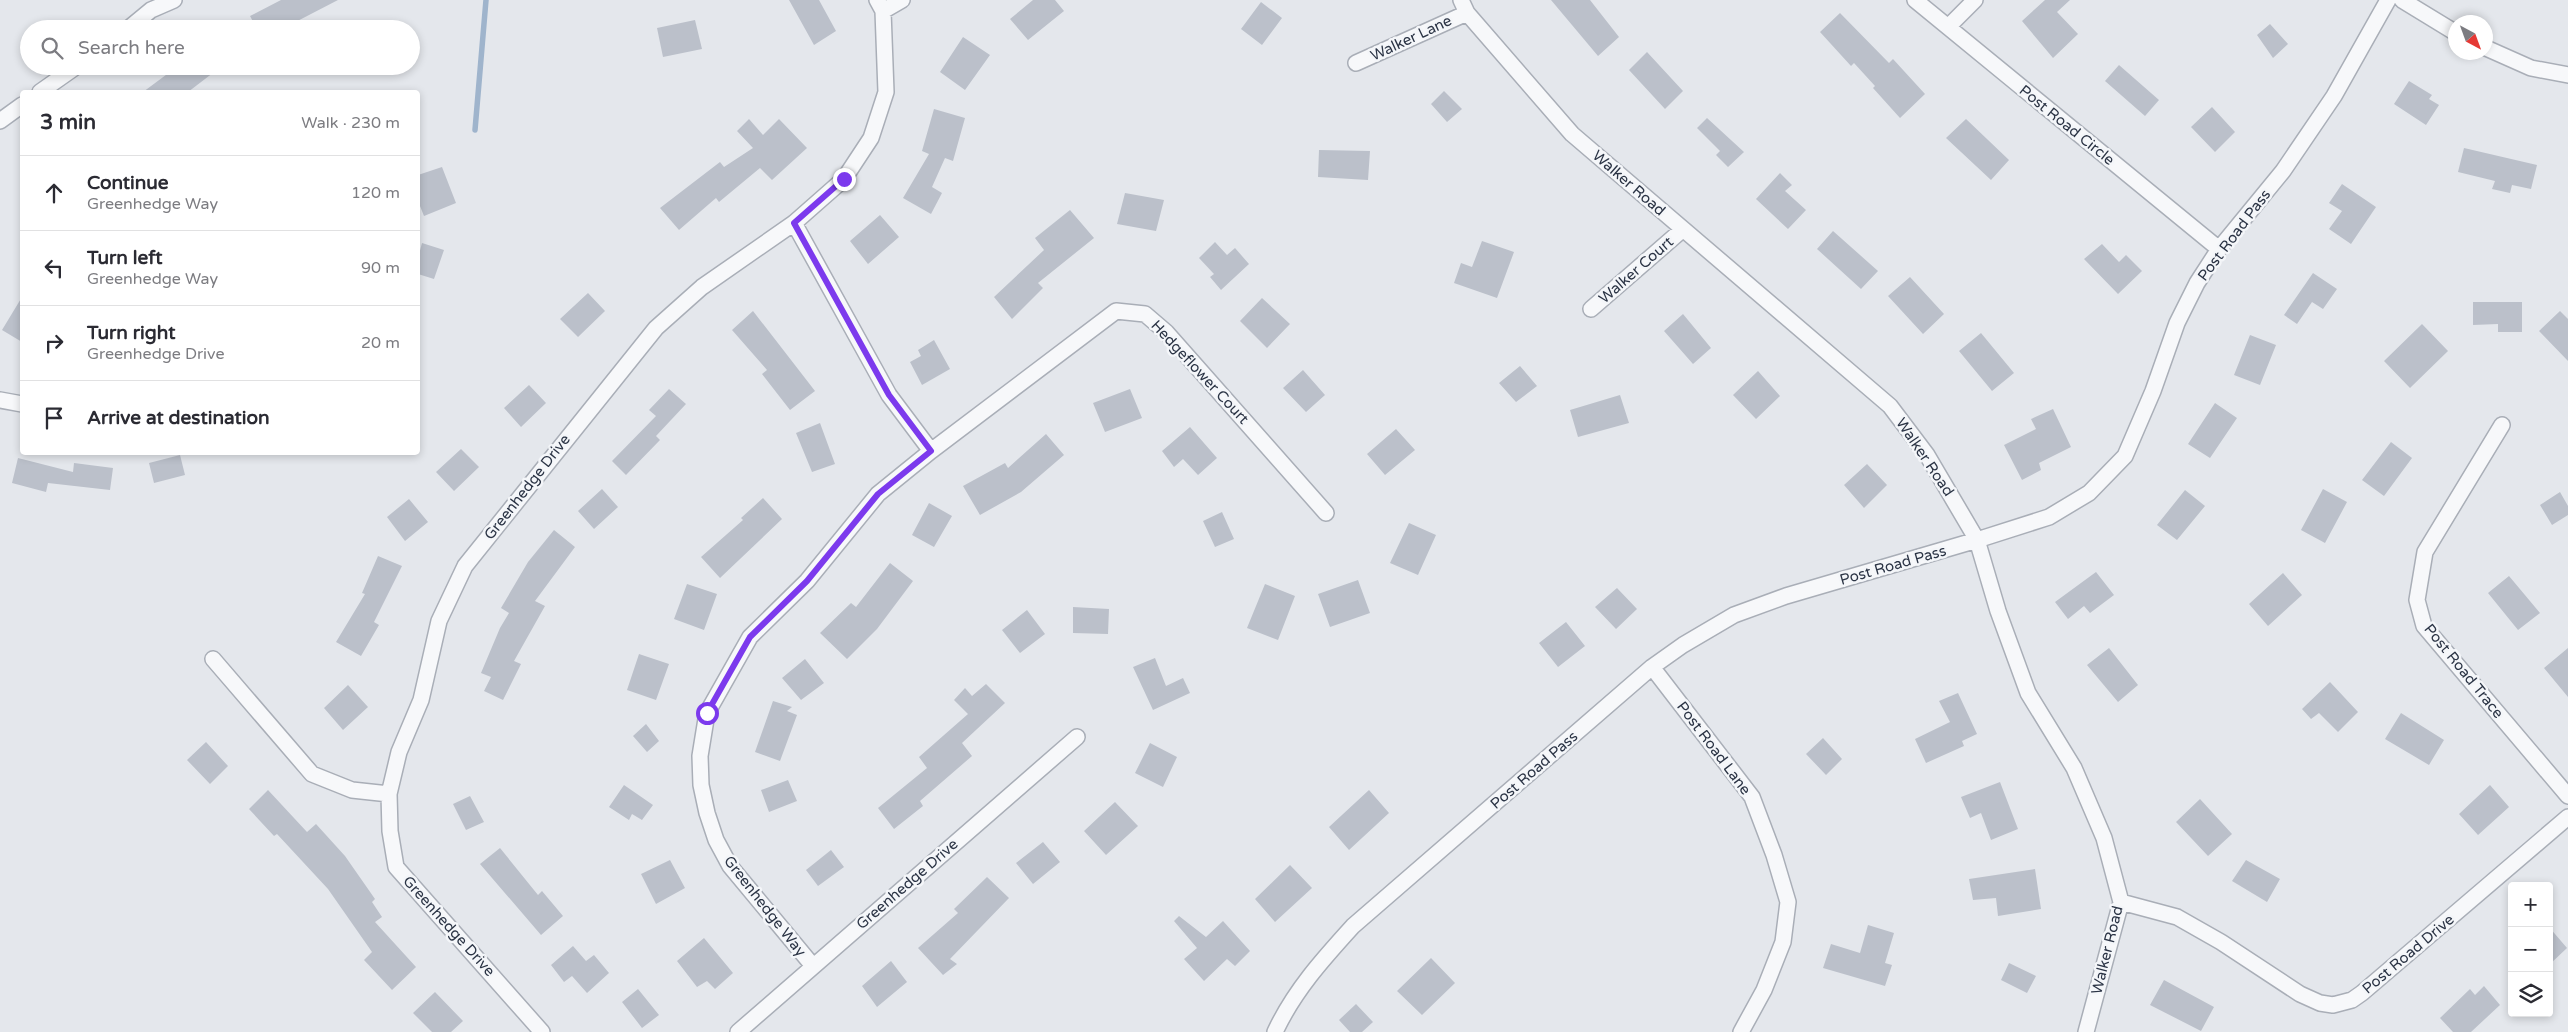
<!DOCTYPE html>
<html lang="en">
<head>
<meta charset="utf-8">
<style>
	body { margin:0; font-family:"Varela Round",sans-serif; background:#f2f2f3; color:#2b2b33 }
	.controls { position:absolute; right:15px; bottom:15px; display:grid; overflow:hidden; border-radius:5px; box-shadow:0 2px 8px #0003 }
	.controls button { width:45px; height:45px; display:grid; place-items:center; padding:0; border:0; border-bottom:1px solid #e1e1e2; background:#fff; color:#2b2b33; font:25px sans-serif }
	.compass { position:absolute; left:2448px; top:15px; width:45px; height:45px; border-radius:50%; background:#fff; box-shadow:0 2px 8px #0003; rotate:139deg }
	.stop { position:absolute; width:15px; height:15px; margin:-11px; border:4px solid #7c3aed; border-radius:50%; background:#fff }
	.stop.end { background:#7c3aed; border-color:#fff; box-shadow:0 1px 5px #0008 }
	.list { margin:0; padding:0; list-style:none }
	h2 { display:flex; justify-content:space-between; align-items:center; height:65px; margin:0; padding:0 20px; font-size:21px }
	h2 small { font-size:16px; font-weight:400; color:#7c7c81 }
	.list li { display:grid; grid-template-columns:32px 1fr auto; gap:15px; align-items:center; box-sizing:border-box; height:75px; padding:0 20px; border-top:1px solid #e1e1e2 }
	.list b { display:block; font-size:19px; white-space:nowrap }
	.list p { margin:0; font-size:16px; white-space:nowrap; color:#7c7c81 }
	.list em { font-size:16px; font-style:normal; color:#7c7c81 }
	.icon { flex:none; width:28px; height:28px; fill:none; stroke:currentColor; stroke-width:2; stroke-linecap:round; stroke-linejoin:round }
	.map { position:relative; flex:none; width:2568px; height:1032px; overflow:hidden }
	.search { position:absolute; background:#fff; box-shadow:0 2px 8px #0003; left:20px; top:20px; width:400px; height:55px; display:flex; align-items:center; gap:12px; box-sizing:border-box; padding:0 18px; border-radius:28px; color:#7c7c81; font-size:19px }
	.panel { position:absolute; background:#fff; box-shadow:0 2px 8px #0003; left:20px; top:90px; width:400px; height:365px; border-radius:5px }
	.map>svg:first-child { display:block }
	.lines { fill:none; stroke-linecap:round; stroke-linejoin:round }
	.stream { stroke:#9fb4cc; stroke-width:5.5 }
	.building { fill:#bbc0ca }
	.street-casing { stroke:#a9aeb7; stroke-width:18 }
	.street { stroke:#f7f8fa; stroke-width:15 }
	.route { stroke:#7c3aed; stroke-width:6 }
	.labels { text-anchor:middle; stroke-width:5; stroke-linejoin:round; paint-order:stroke }
	.street-label { font-size:15px; fill:#2b3445; stroke:#f4f6f9 }
</style>
</head>
<body>
<div class="map">
<svg width="2568" height="1032" viewBox="0 0 2568 1032">
	<rect width="100%" height="100%" fill="#e4e7ec"/>
	<g class="lines">
		<!-- stream -->
		<path class="stream" d="M475 130 486 0"/>
	</g>
	<!-- building -->
	<path class="building" d="M281 0H338L282 29H257L250 16Z
		M789 0H819L836 31 814 45Z
		M1033 0H1055L1064 11 1028 40 1010 19Z
		M1551 0H1590L1619 37 1598 56Z
		M2045 0H2070L2057 12 2078 34 2053 58 2022 21Z
		M1261 2 1282 18 1262 45 1241 29Z
		M1840 13 1889 63 1893 59 1925 94 1900 118 1873 88 1875 86 1854 63 1851 66 1820 32Z
		M695 20 702 49 663 57 657 28Z
		M2270 24 2288 44 2273 58 2257 35Z
		M963 37 990 55 965 90 940 72Z
		M1647 52 1683 91 1665 109 1629 70Z
		M2119 65 2159 100 2145 116 2105 81Z
		M178 66H222L188 92H143Z
		M2409 81 2432 95 2429 99 2439 105 2426 125 2394 104Z
		M1444 91 1462 109 1447 122 1431 104Z
		M2212 107 2235 132 2215 152 2191 127Z
		M934 109 965 118 953 161 945 158 932 187 942 193 931 214 903 198 929 154 922 151Z
		M1707 118 1744 152 1728 167 1716 155 1720 151 1697 128Z
		M749 119 763 135 779 119 807 148 772 180 760 168 719 202 716 198 679 230 660 208 720 162 724 167 753 148 737 131Z
		M1966 119 2009 160 1991 180 1946 138Z
		M2464 148 2537 165 2531 189 2512 185 2510 193 2492 189 2495 181 2458 172Z
		M1319 150 1370 151 1368 180 1318 177Z
		M442 167 456 203 424 216 418 201V175Z
		M1780 173 1792 185 1785 191 1806 210 1788 229 1756 199Z
		M2342 184 2376 207 2351 244 2329 229 2342 211 2329 203Z
		M1125 193 1164 200 1156 231 1117 224Z
		M1070 210 1094 238 1038 283 1043 288 1012 319 994 297 1044 250 1035 238Z
		M880 215 899 237 868 264 850 241Z
		M1833 231 1878 271 1861 289 1817 249Z
		M1482 241 1514 252 1497 298 1454 283 1461 263 1472 267Z
		M1215 242 1227 255 1235 248 1249 264 1221 290 1210 277 1214 274 1199 258Z
		M422 243 444 250 434 279 418 274V258Z
		M2102 244 2119 262 2126 255 2142 271 2118 294 2084 259Z
		M2313 273 2337 289 2323 309 2312 302 2297 324 2284 315Z
		M1910 277 1944 314 1923 334 1888 296Z
		M588 293 605 311 578 337 560 319Z
		M22 297V342L2 330Z
		M1262 298 1290 324 1267 348 1240 321Z
		M2473 302H2522V332H2498V324L2473 325Z
		M753 311 815 391 790 410 762 374 767 370 732 330Z
		M2560 311 2568 319V361L2539 331Z
		M1683 314 1711 348 1693 364 1664 331Z
		M2422 324 2448 351 2410 388 2384 361Z
		M1981 333 2014 373 1992 391 1959 351Z
		M2250 335 2276 345 2260 385 2234 375Z
		M934 340 950 369 922 385 910 362 921 356 918 350Z
		M1520 366 1537 386 1516 402 1499 383Z
		M1303 370 1325 395 1306 412 1283 388Z
		M1758 371 1780 396 1756 419 1733 395Z
		M529 385 546 403 521 427 504 408Z
		M669 389 686 404 656 436 660 440 626 475 612 461 656 416 649 410Z
		M1130 389 1142 418 1105 432 1093 403Z
		M1620 395 1629 423 1578 437 1570 410Z
		M2215 403 2237 418 2210 458 2188 444Z
		M2053 409 2071 447 2039 463 2041 470 2022 480 2004 445 2036 429 2031 419Z
		M820 423 835 464 812 472 796 433Z
		M1190 427 1217 458 1198 475 1183 459 1174 467 1162 451Z
		M1396 429 1415 450 1385 475 1367 454Z
		M1046 434 1064 455 1021 492 980 515 963 486 1005 463 1008 468Z
		M2391 442 2412 458 2384 496 2362 480Z
		M461 449 479 467 454 491 436 472Z
		M180 455 185 475 154 483 149 463Z
		M18 458 73 472 74 463 113 468 110 490 48 483 46 492 12 483Z
		M1867 464 1887 485 1864 508 1844 485Z
		M602 489 618 507 594 529 578 511Z
		M2323 489 2347 502 2325 543 2301 530Z
		M2185 490 2205 506 2177 540 2157 525Z
		M2560 492 2568 506V515L2552 525 2540 505Z
		M763 498 782 519 720 578 701 557 743 520 741 518Z
		M409 499 428 522 405 541 387 517Z
		M929 503 952 516 934 547 912 535Z
		M1222 512 1234 539 1215 547 1203 521Z
		M1409 523 1436 535 1418 575 1390 563Z
		M554 530 575 547 535 601 545 606 514 661 521 664 503 700 484 691 491 677 481 673 500 628 509 613 501 608 528 562Z
		M378 556 402 566 374 622 379 625 361 656 336 642 365 594 362 593Z
		M890 563 913 581 877 629 847 659 820 633 851 603 856 607Z
		M2096 572 2114 595 2090 613 2084 606 2068 619 2055 602Z
		M2283 573 2302 595 2268 626 2249 604Z
		M2509 576 2540 613 2518 630 2488 593Z
		M1358 580 1370 613 1330 627 1318 594Z
		M687 584 717 594 704 630 674 619Z
		M1265 584 1295 596 1278 640 1247 628Z
		M1617 588 1637 609 1616 629 1595 607Z
		M1073 607 1109 609 1108 634 1073 633Z
		M1027 610 1045 634 1020 653 1002 630Z
		M1566 622 1585 646 1558 667 1539 643Z
		M2109 648 2138 685 2118 702 2087 665Z
		M2568 648V697L2544 668Z
		M639 654 669 664 656 700 627 690Z
		M1155 658 1166 686 1183 678 1190 693 1153 710 1133 667Z
		M805 659 824 683 801 700 782 678Z
		M2330 682 2358 712 2338 732 2319 713 2311 719 2302 709Z
		M986 684 1005 703 962 743 972 756 920 801 923 806 894 829 878 808 927 768 919 757 968 714 954 700 965 688 972 696Z
		M348 685 368 707 343 730 324 708Z
		M1958 693 1977 734 1962 741 1964 746 1926 763 1915 739 1950 722 1939 701Z
		M773 701 792 707 787 711 797 715 780 761 755 752Z
		M2401 713 2444 740 2429 765 2385 739Z
		M646 724 659 741 647 752 633 736Z
		M1823 738 1842 759 1826 775 1806 754Z
		M206 742 228 766 210 784 187 760Z
		M1150 743 1177 757 1163 787 1135 773Z
		M788 780 797 801 769 812 761 790Z
		M2000 782 2018 829 1991 840 1981 813 1970 818 1961 797Z
		M624 785 653 805 642 820 632 814 629 820 609 807Z
		M2490 785 2509 807 2478 835 2459 814Z
		M268 790 307 832 316 824 345 856 375 899 372 902 382 917 375 922 416 967 392 990 364 960 372 952 328 889 277 834 274 836 249 809Z
		M1369 790 1389 813 1349 850 1329 827Z
		M470 796 484 822 466 830 453 804Z
		M2200 799 2232 834 2208 856 2176 822Z
		M1115 802 1138 826 1106 855 1084 831Z
		M1043 842 1060 862 1033 884 1016 863Z
		M500 848 538 895 542 891 563 916 541 935 480 864Z
		M831 850 844 867 818 886 806 870Z
		M670 860 685 888 656 904 641 874Z
		M2246 860 2280 879 2267 902 2232 881Z
		M1290 865 1312 888 1275 922 1255 899Z
		M2035 869 2041 909 1998 916 1996 898 1973 900 1969 879Z
		M987 877 1009 898 950 959 957 964 943 975 918 948 958 913 954 909Z
		M1179 916 1206 937 1223 921 1250 951 1235 966 1227 959 1204 981 1184 959 1197 948 1174 921Z
		M1868 925 1894 933 1885 963 1892 965 1885 986 1823 968 1831 944 1860 953Z
		M2549 927 2567 948 2549 965Z
		M704 938 733 973 715 989 707 981 697 987 677 961Z
		M573 946 586 961 594 955 609 973 587 993 572 976 564 982 551 965Z
		M1431 958 1455 983 1422 1015 1397 991Z
		M891 961 907 982 877 1007 862 986Z
		M2009 963 2036 976 2027 993 2001 980Z
		M2164 980 2214 1007 2201 1031 2150 1005Z
		M2484 986 2500 1005 2471 1032H2453L2440 1018 2470 989 2475 995Z
		M638 989 659 1015 642 1028 622 1002Z
		M435 992 463 1021 451 1032H432L413 1013Z
		M1356 1004 1373 1022 1362 1032H1350L1339 1020Z"/>
	<g class="lines">
		<!-- street casing -->
		<g class="street-casing">
			<path id="street" d="M1461 0 1467 13 1572 134 1890 406 1927 455 1977 540 1998 611 2028 693 2074 768 2104 838 2121 902 2086 1032
				M1915 0 2219 249
				M2402 0 2456 33
				M883 11 902 0
				M1948 27 1975 0
				M128 29 151 10 174 0
				M2486 48 2531 68 2568 75
				M1356 63 1467 13
				M40 92 77 66
				M0 121 22 105
				M794 223 889 395 931 451 878 494 807 581 750 637 707 713 700 756 701 785 707 813 716 840 730 866 813 966
				M1591 309 1682 230
				M0 400 22 404
				M2502 425 2425 552 2417 600 2424 626 2568 796
				M931 451 1116 311 1145 314 1166 332 1326 513
				M213 659 312 774 352 790 389 794
				M1652 667 1752 797 1774 855 1788 902 1783 942 1764 990 1741 1032
				M2121 902 2177 917 2221 942 2300 994 2320 1003 2333 1005 2352 1000 2362 993 2568 817
				M542 1032 396 867 390 831 389 794 399 752 421 700 439 621 465 566 656 328 702 287 794 223 844 179 871 138 886 92 883 11 877 0
				M738 1032 1077 737
				M1275 1032C1294 991 1323 959 1353 926L1652 667 1683 645 1734 615 1786 596 1977 540 2049 517 2089 493 2125 456 2153 391 2177 323 2197 283 2219 249 2283 171 2334 96 2388 0"/>
		</g>
		<!-- street -->
		<use href="#street" class="street"/>
	</g>
	<g class="lines">
		<!-- route -->
		<path class="route" d="M707 713 750 637 807 581 878 494 931 451 889 395 794 223 844 179"/>
	</g>
	<g class="labels">
		<!-- street labels -->
		<g class="street-label">
			<text transform="translate(1411 38) rotate(-25)" y="5">Walker Lane</text>
			<text transform="translate(2067 125) rotate(39)" y="5">Post Road Circle</text>
			<text transform="translate(1629 183) rotate(41)" y="5">Walker Road</text>
			<text transform="translate(2234 235) rotate(-53)" y="5">Post Road Pass</text>
			<text transform="translate(1636 270) rotate(-41)" y="5">Walker Court</text>
			<text transform="translate(1200 372) rotate(47)" y="5">Hedgeflower Court</text>
			<text transform="translate(1925 457) rotate(56)" y="5">Walker Road</text>
			<text transform="translate(527 487) rotate(-52)" y="5">Greenhedge Drive</text>
			<text transform="translate(1893 565) rotate(-16)" y="5">Post Road Pass</text>
			<text transform="translate(2464 671) rotate(51)" y="5">Post Road Trace</text>
			<text transform="translate(1714 748) rotate(53)" y="5">Post Road Lane</text>
			<text transform="translate(1534 770) rotate(-41)" y="5">Post Road Pass</text>
			<text transform="translate(907 884) rotate(-41)" y="5">Greenhedge Drive</text>
			<text transform="translate(765 906) rotate(52)" y="5">Greenhedge Way</text>
			<text transform="translate(449 926) rotate(48)" y="5">Greenhedge Drive</text>
			<text transform="translate(2107 950) rotate(-76)" y="5">Walker Road</text>
			<text transform="translate(2408 954) rotate(-40)" y="5">Post Road Drive</text>
		</g>
	</g>
</svg>
<div class="controls">
<button>+</button>
<button>−</button>
<button><svg class="icon" aria-label="layers" viewBox="0 0 24 24"><path d="M12 4l9 5-9 5-9-5zM3 14l9 5 9-5"/></svg></button>
</div>
<svg class="compass" viewBox="-18 -18 36 36"><path d="M0-13l5 13h-10z" fill="#e53935"/><path d="M0 13l5-13h-10z" fill="#7c7c81"/></svg>
<div class="stop" style="left:707px;top:713px"></div>
<div class="stop end" style="left:844px;top:179px"></div>
<div class="search"><svg class="icon" aria-label="search" viewBox="0 0 24 24"><circle cx="10" cy="10" r="6"/><path d="M15 15l6 6"/></svg>Search here</div>
<section class="panel">
<h2>3 min<small>Walk · 230 m</small></h2>
<ul class="list">
<li><svg class="icon" aria-label="ahead" viewBox="0 0 24 24"><path d="M12 20V5M6 11l6-6 6 6"/></svg><div><b>Continue</b><p>Greenhedge Way</p></div><em>120 m</em></li>
<li><svg class="icon" aria-label="left" viewBox="0 0 24 24"><path d="M17 20v-9H6M10 6l-5 5 5 5"/></svg><div><b>Turn left</b><p>Greenhedge Way</p></div><em>90 m</em></li>
<li><svg class="icon" aria-label="right" viewBox="0 0 24 24"><path d="M7 20v-9h11M14 6l5 5-5 5"/></svg><div><b>Turn right</b><p>Greenhedge Drive</p></div><em>20 m</em></li>
<li><svg class="icon" aria-label="arrive" viewBox="0 0 24 24"><path d="M6 21V4h12l-3 4 3 4H6"/></svg><div><b>Arrive at destination</b></div></li>
</ul>
</section>
</div>
</body>
</html>
